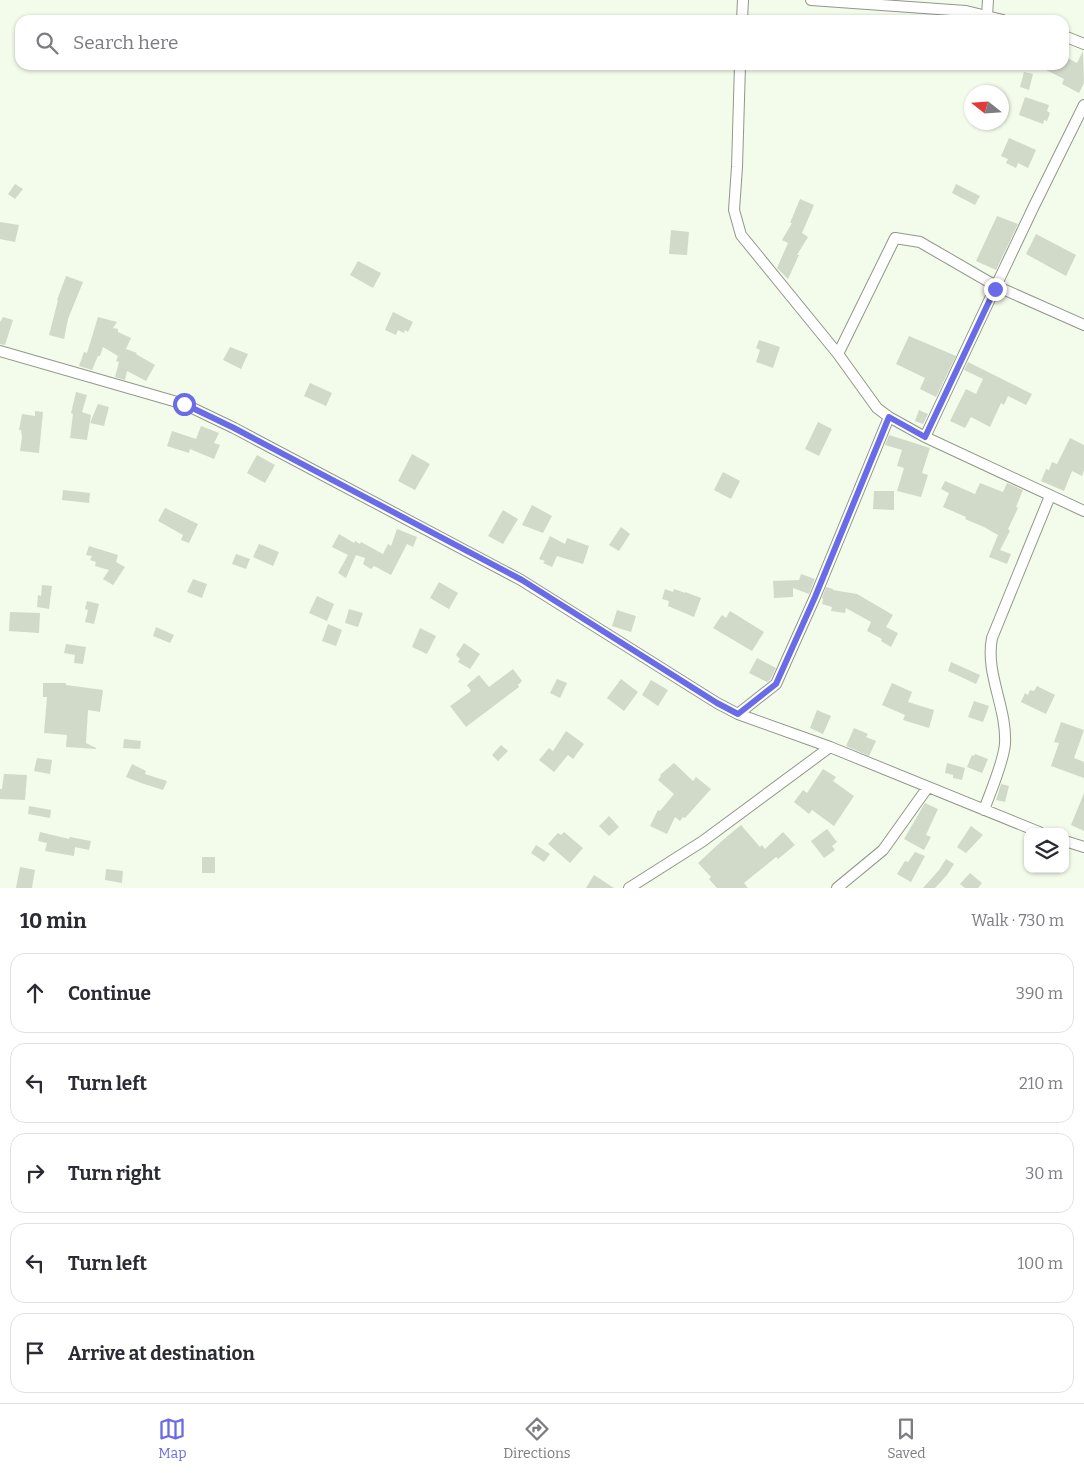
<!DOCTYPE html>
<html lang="en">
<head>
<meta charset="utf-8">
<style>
	body { margin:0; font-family:Bitter,serif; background:#f2f2f3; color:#2b2b33 }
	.controls { position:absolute; right:15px; bottom:15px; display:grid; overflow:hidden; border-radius:10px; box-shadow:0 1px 4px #0004 }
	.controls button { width:45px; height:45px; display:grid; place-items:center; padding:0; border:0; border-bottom:1px solid #e1e1e2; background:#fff; color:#2b2b33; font:25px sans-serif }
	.compass { position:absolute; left:964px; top:85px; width:45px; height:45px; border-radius:50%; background:#fff; box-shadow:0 1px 4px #0004; rotate:287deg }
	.stop { position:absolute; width:15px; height:15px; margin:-11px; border:4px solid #696ce6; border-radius:50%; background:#fff }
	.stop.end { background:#696ce6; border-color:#fff; box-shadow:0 1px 5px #0008 }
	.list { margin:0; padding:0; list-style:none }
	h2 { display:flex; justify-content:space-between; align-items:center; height:65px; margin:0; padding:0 20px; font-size:21px }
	h2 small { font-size:16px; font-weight:400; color:#7c7c81 }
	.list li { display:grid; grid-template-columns:32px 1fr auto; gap:15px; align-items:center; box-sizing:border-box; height:80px; margin:0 10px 10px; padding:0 10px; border:1px solid #e1e1e2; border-radius:15px }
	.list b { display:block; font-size:19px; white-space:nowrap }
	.list em { font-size:16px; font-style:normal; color:#7c7c81 }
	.icon { flex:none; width:28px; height:28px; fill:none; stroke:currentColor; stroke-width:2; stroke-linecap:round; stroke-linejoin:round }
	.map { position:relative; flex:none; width:1084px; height:888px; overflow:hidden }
	.search { position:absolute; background:#fff; box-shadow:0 1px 4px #0004; left:15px; right:15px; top:15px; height:55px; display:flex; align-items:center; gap:12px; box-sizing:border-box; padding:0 18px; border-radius:15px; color:#7c7c81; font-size:19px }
	.sheet { height:515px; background:#fff }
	nav { display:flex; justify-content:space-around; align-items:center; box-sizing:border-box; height:70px; border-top:1px solid #e1e1e2; background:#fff; font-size:14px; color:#7c7c81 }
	nav a { display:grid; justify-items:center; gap:2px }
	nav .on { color:#696ce6 }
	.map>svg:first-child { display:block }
	.building { fill:#d1d9c9 }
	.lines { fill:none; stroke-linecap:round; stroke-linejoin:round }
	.minor-casing { stroke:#919889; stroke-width:12 }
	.minor { stroke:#fff; stroke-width:10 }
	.route { stroke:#696ce6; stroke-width:6 }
</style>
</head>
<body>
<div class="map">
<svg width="1084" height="888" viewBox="0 0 1084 888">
	<rect width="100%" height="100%" fill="#f3fbea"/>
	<!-- building -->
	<path class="building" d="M1083 51 1084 83 1079 93 1062 84 1064 79 1036 65H1064V56L1077 63Z
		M1024 72 1033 74 1029 90 1020 87Z
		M1025 97 1049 105 1047 111 1050 113 1047 121 1044 120 1043 124 1019 115Z
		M1009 138 1036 150 1028 168 1018 163 1016 168 1006 163 1008 159 1001 156Z
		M15 184 23 189 15 199 8 194Z
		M956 184 980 196 975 205 952 193Z
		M800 199 814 205 802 233 808 237 797 255H799L788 279 777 268 788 243 782 240 792 223H790Z
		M997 216 1018 224 996 270 976 261Z
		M0 222 19 225 15 242 0 239Z
		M671 230 689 232 687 255 669 254Z
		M1036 234 1076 255 1066 276 1026 254Z
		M358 261 381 273 373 288 350 275Z
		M66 276 83 282 68 319 64 339 49 335 58 300H57Z
		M393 312 413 322 408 332 405 330 404 333 398 330 396 335 385 330Z
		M3 317 13 320 5 345 0 344V322Z
		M98 317 117 322 113 328 118 329V332L131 338 126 349 137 353 136 354 155 365 146 381 127 371 125 380 115 377 119 362 116 361 118 356 103 347 100 356H98L92 370 79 366 84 352 87 353Z
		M909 336 956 356 936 397 920 389 925 378 896 364Z
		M759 340 780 347 773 368 756 362 760 350 756 348Z
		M230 347 248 354 241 369 223 360Z
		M968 362 1032 394 1026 405 1008 396 1004 405 1001 403 990 427 971 417 965 428 950 421 966 389 976 394 983 379 964 370Z
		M310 383 332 393 326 406 304 396Z
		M76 392 87 395 82 412 91 415 87 440 70 438 73 414 71 413Z
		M98 404 109 407 104 426 90 423Z
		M919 410 928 414 923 424 915 421Z
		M35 411 43 412 39 453 20 451 22 437 21 430H19L22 414 35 416Z
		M818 422 832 429 819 456 805 449Z
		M201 426 219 433 214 443 220 445 214 459 190 449 189 453 167 446 172 431 196 439Z
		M889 435 930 448 922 473 928 475 921 497 897 491 904 468 897 466 902 450 885 445Z
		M1070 438 1084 445V470L1082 476 1072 471 1064 491 1041 481 1046 469 1049 470 1052 462 1057 464Z
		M412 454 430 464 415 490 398 481Z
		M257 455 275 465 265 483 247 473Z
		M723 472 740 481 731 499 714 490Z
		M945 481 975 494 980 483 1003 492 1007 483 1023 490 1016 507 1018 508 1008 529 1010 531 1000 550 1011 554 1007 564 989 557 998 535 984 527 965 519 966 517 943 507 949 493 941 489Z
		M63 490 90 493 89 503 62 500Z
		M874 491H894V510L873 509Z
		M532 505 552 516 543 533 522 525Z
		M165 508 198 524 189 543 181 540 183 535 158 521Z
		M503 510 518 519 503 544 488 536Z
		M621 527 630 534 619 551 609 545Z
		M397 529 417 537 413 547 407 544 391 575 374 566 371 569 363 564 365 558 356 555 346 578 338 573 348 555 332 547 339 534 354 543 355 541 360 544 361 542 383 554 388 544 391 546Z
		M550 536 565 544 567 538 589 546 583 564 557 556 552 567 543 563 545 561 539 559Z
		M259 544 279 552 273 566 253 557Z
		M89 546 118 555 116 562 125 567 113 585 103 579 109 570 95 566 96 562 90 560 92 556 86 555Z
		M236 554 250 559 246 569 232 564Z
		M801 574 815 579 809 594 793 588V597L774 598 773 581 799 580Z
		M193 579 207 584 202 598 187 592Z
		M439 582 458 593 449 609 430 598Z
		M42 585 52 586 49 609 37 607 38 595 41 596Z
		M826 587 833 589V590L857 594 893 615 886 627 898 633 891 647 881 641 882 639 867 631 871 622 846 608 845 613 831 611 832 607 822 604 823 599 822 598Z
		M665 589 673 592 674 589 685 593V592L701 598 694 617 668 606 669 601 662 599Z
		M317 596 334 604 327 621 309 613Z
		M87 601 99 604 94 624 85 622 88 610 85 609Z
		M349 609 363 613 358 627 345 623Z
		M617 610 636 616 631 632 612 626Z
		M730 611 764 632 752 651 713 628 722 615 726 618Z
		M10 612 40 613 39 633 9 631Z
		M328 624 342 630 336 646 322 641Z
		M156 627 174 635 170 643 153 636Z
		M420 628 436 636 427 654 412 647Z
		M464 643 480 654 470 669 458 662 460 659 456 655Z
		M66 644 86 647 83 664 74 663 75 655 64 653Z
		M757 658 776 668 770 680 767 682 749 673Z
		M951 662 980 675 976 684 948 671Z
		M513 669 522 681 518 685 519 687 466 727 450 706 471 691 467 685 479 675 489 687Z
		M557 679 567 683 560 698 550 693Z
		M621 679 638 692 624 711 607 698Z
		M651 680 668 690 658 706 642 695Z
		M43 683H66V685L103 690 100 712 88 710 86 743 98 749 66 747 67 735 44 733 47 697H43Z
		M892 683 912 692 908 702 934 710 929 728 903 720 905 715 882 705Z
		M1037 686 1055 695 1046 714 1021 702 1025 693 1028 695 1030 690 1034 691Z
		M974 701 989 706 983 722 968 717Z
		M817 710 831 716 823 734 810 728Z
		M1061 722 1084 730 1074 758 1084 762V778L1051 766 1059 743 1054 742Z
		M854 728 868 734 866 737 876 741 869 756 846 746Z
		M566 731 584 744 573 759 568 755 554 772 539 760 549 748 553 751Z
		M124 739 141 741 140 749 123 748Z
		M501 745 508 751 498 761 492 755Z
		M975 754 988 759 982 773 967 767 972 755 974 756Z
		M37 758 52 760 50 774 34 771Z
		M674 763 693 781 696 777 711 789 685 818 683 817 680 821 675 817 667 834 650 826 658 810 660 811 674 794 658 780 661 776 660 775Z
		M947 763 965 768 962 780 953 778V775L945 773Z
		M132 764 146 771 145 774 167 781 163 790 141 783 126 777Z
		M823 769 836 777 833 781 854 796 834 826 812 810 809 814 794 802 803 790 807 793Z
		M4 774 27 775 25 800 0 799V789H2Z
		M1001 784 1009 786 1005 802 996 800Z
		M1084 793V831L1071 825Z
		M925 803 938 809 926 835 931 837 924 850 904 839Z
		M29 806 51 810 50 818 28 814Z
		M609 816 619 827 609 836 599 826Z
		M741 825 760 847 762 845 765 849 783 832 795 845 778 859 776 857 744 883 748 888H717L709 879 711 877 698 863 724 839Z
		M971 826 983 835 966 853 957 847Z
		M827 829 837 842 832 846 835 850 824 858 811 841Z
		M40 832 69 839 70 837 91 841 89 850 75 847 74 856 45 851 47 843 38 841Z
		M564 832 583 848 570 863 548 844 558 833 561 835Z
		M536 845 550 854 544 862 531 853Z
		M915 852 925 856 911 882 897 874 905 861 908 862Z
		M202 857H215V873H202Z
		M946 859 954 864 947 875 935 888H923L939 870Z
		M20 867 35 870 32 888H16Z
		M106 869 123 871 122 883 105 880Z
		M970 873 982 883 978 888H965L960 884Z
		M594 875 614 888H586Z"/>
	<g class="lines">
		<!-- minor casing -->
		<g class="minor-casing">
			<path id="minor" d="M811 0 966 11 1003 20
				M987 16 988 0
				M742 20 743 0
				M1064 36 1084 44
				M740 65 737 167 734 210 741 235 838 354 877 408 889 417 925 437 1084 511
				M1084 105 1034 206 996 286 1084 325
				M0 351 184 404 234 428 521 580 717 703 738 714 830 747 1039 832
				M838 354 895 238 920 242 996 286 925 437
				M738 714 776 684 815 597 889 417
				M984 810C991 790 1003 764 1005 744 1007 707 985 674 992 638L1050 496
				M1065 841 1084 847
				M629 888 703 841 830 747
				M837 888 883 850 928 787"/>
		</g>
		<!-- minor -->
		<use href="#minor" class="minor"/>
	</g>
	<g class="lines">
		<!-- route -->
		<path class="route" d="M184 404 234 428 522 580 717 703 738 714 776 684 815 597 889 417 925 437 995 289"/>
	</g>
</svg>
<div class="controls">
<button><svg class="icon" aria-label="layers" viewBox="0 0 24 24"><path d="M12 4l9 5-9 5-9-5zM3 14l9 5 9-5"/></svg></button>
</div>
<svg class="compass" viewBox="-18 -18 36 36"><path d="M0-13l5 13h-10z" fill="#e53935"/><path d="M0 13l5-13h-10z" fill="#7c7c81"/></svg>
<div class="stop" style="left:184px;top:404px"></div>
<div class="stop end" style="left:995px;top:289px"></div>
<div class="search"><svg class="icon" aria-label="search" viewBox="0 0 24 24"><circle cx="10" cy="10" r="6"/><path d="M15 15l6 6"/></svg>Search here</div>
</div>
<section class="sheet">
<h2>10 min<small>Walk · 730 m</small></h2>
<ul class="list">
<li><svg class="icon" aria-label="ahead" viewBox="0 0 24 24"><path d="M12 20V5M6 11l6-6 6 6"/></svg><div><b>Continue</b></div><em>390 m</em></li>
<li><svg class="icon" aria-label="left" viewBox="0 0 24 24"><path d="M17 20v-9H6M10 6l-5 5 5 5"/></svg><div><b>Turn left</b></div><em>210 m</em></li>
<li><svg class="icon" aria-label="right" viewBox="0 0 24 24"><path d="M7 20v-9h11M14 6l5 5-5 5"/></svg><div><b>Turn right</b></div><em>30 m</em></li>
<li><svg class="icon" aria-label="left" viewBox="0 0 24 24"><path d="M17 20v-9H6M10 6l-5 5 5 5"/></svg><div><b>Turn left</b></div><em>100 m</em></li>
<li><svg class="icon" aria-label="arrive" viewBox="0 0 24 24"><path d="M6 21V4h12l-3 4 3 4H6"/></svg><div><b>Arrive at destination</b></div></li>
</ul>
</section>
<nav>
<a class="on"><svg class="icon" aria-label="map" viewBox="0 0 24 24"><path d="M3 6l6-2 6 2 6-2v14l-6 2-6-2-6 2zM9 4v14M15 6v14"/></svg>Map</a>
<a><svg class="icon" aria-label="directions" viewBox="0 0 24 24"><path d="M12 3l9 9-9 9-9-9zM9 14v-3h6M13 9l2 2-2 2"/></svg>Directions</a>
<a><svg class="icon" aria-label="saved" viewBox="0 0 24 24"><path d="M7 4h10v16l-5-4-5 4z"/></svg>Saved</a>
</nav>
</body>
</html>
